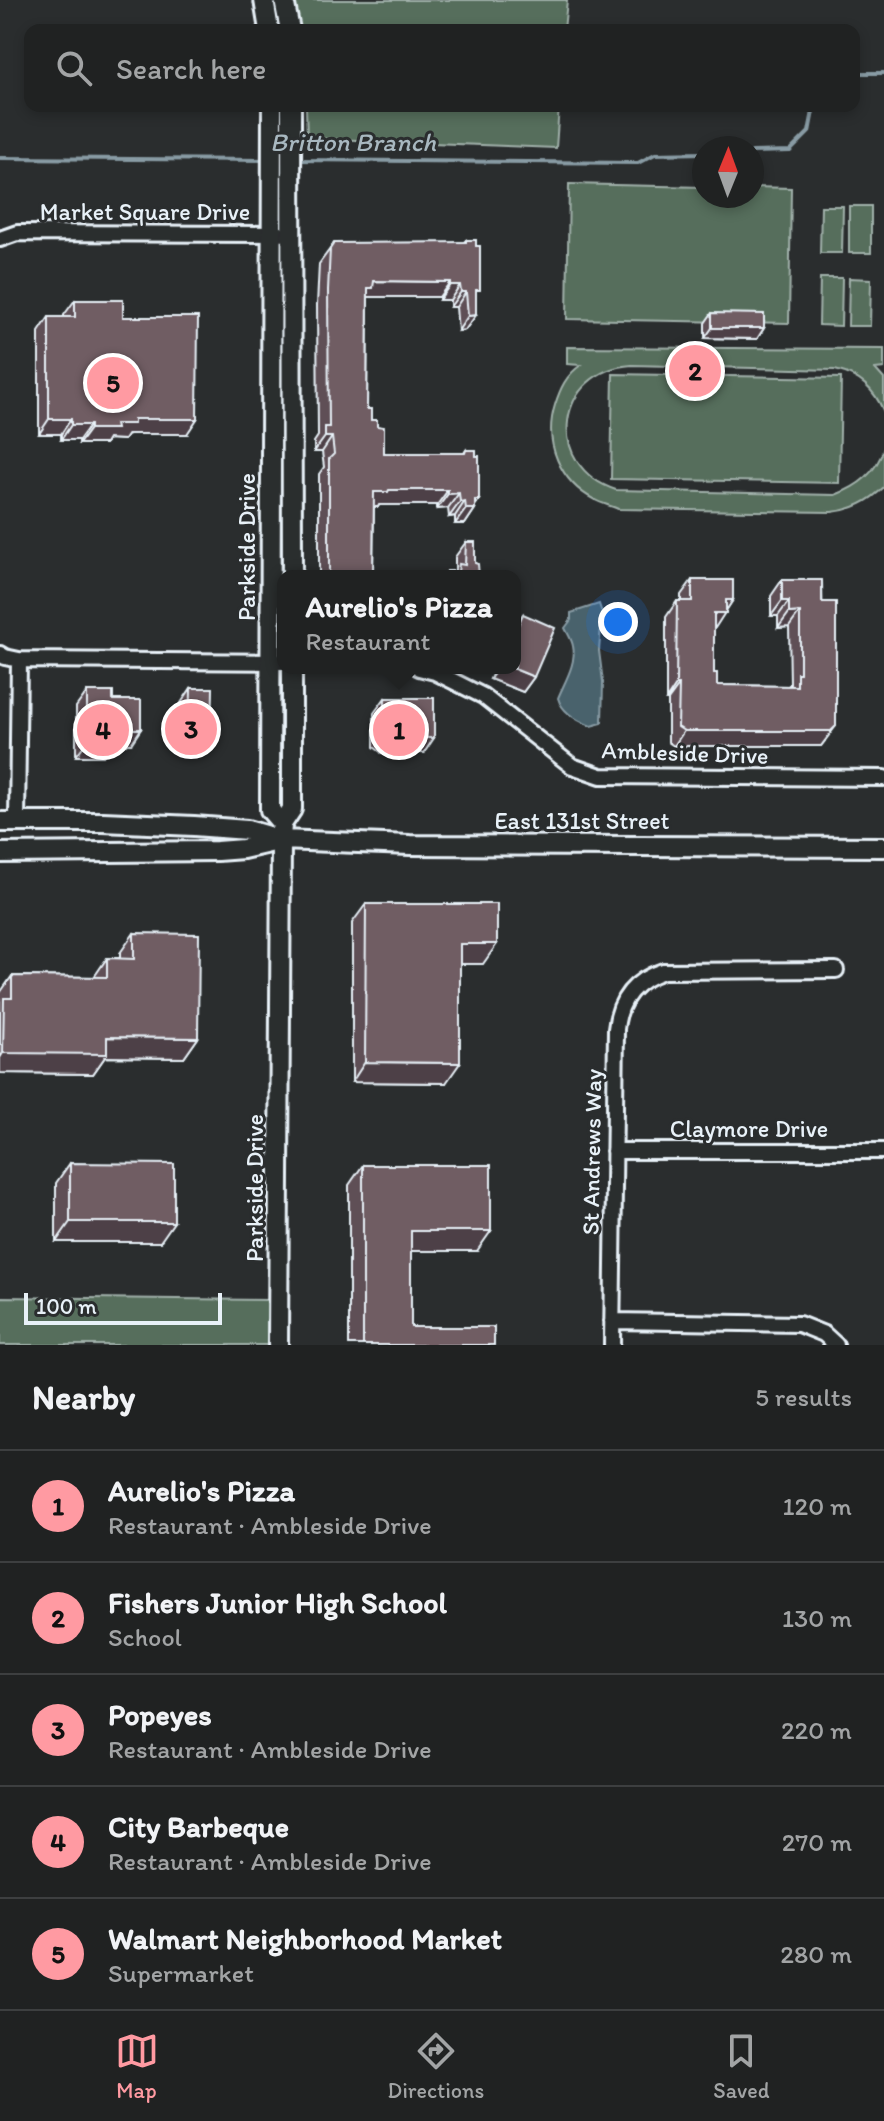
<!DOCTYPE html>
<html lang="en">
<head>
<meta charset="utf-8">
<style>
	body { margin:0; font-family:Itim,sans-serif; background:#2d2f2f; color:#f1f3f6 }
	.compass { position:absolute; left:692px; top:136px; width:72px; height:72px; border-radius:50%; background:#202222; box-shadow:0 4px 12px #0003; rotate:1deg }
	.scale { position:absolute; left:24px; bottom:20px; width:198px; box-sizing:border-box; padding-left:8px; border:4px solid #e8f1f8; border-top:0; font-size:22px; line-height:28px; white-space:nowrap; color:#e8f1f8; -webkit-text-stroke:6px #2a2d2e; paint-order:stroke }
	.you { position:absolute; left:618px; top:622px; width:28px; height:28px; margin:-20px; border:6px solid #fff; border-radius:50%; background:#1a73e8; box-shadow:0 0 0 12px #1a73e833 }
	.badge { display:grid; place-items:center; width:52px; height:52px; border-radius:50%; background:#ff9aa2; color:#111; font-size:26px; font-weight:700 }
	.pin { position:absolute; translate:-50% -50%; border:4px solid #fff; box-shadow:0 2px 8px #0006 }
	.popup { position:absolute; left:277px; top:570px; width:244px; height:104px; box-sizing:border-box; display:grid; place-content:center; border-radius:16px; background:#202222; filter:drop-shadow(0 2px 6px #0005); font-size:26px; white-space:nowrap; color:#a2a4a5 }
	.popup b { font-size:30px; color:#f1f3f6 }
	.popup::after { content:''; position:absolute; left:50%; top:100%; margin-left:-16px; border:16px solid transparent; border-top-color:#202222 }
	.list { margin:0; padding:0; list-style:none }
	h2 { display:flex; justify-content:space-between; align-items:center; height:104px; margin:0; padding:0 32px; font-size:34px }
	h2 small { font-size:26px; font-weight:400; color:#a2a4a5 }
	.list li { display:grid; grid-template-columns:52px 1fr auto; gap:24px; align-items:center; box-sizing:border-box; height:112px; padding:0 32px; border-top:2px solid #3d3f40 }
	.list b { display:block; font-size:30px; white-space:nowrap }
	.list p { margin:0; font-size:26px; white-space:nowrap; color:#a2a4a5 }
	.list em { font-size:26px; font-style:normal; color:#a2a4a5 }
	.icon { flex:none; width:44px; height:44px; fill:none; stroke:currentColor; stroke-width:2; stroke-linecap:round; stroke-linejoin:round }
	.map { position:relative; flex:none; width:884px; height:1345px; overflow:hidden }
	.search { position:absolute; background:#202222; box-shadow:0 4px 12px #0003; left:24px; right:24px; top:24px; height:88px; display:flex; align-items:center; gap:20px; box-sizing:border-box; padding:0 28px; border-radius:16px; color:#a2a4a5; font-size:30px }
	.sheet { height:664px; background:#202222 }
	nav { display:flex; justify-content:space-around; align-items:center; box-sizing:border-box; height:112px; border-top:2px solid #3d3f40; background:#202222; font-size:22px; color:#a2a4a5 }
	nav a { display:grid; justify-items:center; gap:4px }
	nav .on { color:#ff9aa2 }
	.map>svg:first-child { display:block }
	.green { fill:#576e5b; stroke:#a0b0aa; stroke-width:2 }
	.water { fill:#48626c; stroke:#889ba4; stroke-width:2 }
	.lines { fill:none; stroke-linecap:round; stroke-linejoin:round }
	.stream { stroke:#889ba4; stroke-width:4 }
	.minor-casing { stroke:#e8f1f8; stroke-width:20 }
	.tertiary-casing { stroke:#e8f1f8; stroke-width:24 }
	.minor { stroke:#2a2d2e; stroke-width:14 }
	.tertiary { stroke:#2a2d2e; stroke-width:18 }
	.wall { fill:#5f5056; stroke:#e8f1f8; stroke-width:2 }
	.shaded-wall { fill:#4e4146; stroke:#e8f1f8; stroke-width:2 }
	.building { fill:#6f5d64; stroke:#e8f1f8; stroke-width:2 }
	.labels { text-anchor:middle; stroke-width:6; stroke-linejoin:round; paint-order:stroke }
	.street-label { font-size:24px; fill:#e8f1f8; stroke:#2a2d2e }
	.water-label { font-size:26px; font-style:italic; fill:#a8b8c0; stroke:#2a2d2e }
</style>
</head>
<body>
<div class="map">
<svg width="884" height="1345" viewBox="0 0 884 1345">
	<rect width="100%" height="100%" fill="#2a2d2e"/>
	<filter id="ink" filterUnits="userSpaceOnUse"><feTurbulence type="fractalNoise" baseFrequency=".0125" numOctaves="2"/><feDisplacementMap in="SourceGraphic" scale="16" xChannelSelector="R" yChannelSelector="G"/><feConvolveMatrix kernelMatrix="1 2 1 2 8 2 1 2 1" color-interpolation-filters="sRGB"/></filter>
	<g filter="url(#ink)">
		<!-- green -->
		<path class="green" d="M294 0H567L564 30H299Z
			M306 106H559L556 148 307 138Z
			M569 184 704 187V196H752V187L791 188 789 323 567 319Z
			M821 206H843L842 253H820Z
			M849 206H871V253H849Z
			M820 278H842L841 326 819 325Z
			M849 278 871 279 870 326H848Z
			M567 347 884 349V368L875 369 884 379V412C874 389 860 376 835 370L632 365C556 370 543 466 616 490L835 495C859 486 876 473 884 448V487C870 501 852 510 832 512L618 509C610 505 602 504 595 500 560 482 543 443 555 405 560 389 566 375 581 365L567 364Z
			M613 374 841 378 839 483 611 479Z
			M0 1297 269 1300 268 1345H0Z"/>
		<!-- water -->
		<path class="water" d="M599 604 602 613 599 651 603 682 602 723 591 726C578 721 562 712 558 698 564 683 577 663 573 646 572 640 568 634 565 628L571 620V613Z"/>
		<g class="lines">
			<!-- stream -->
			<path class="stream" d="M854 73H884
				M752 152 790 151 809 132 814 106
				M0 158 268 160
				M297 160 638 163 655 154 704 153"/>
			<!-- minor casing -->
			<g class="minor-casing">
				<path id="minor" d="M0 239 17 233 279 234
					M0 654 5 657 19 660 283 662
					M419 668 435 672 483 696 572 766 601 776 884 778
					M17 822 19 660
					M614 1151H884
					M612 1321 799 1324 824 1334 836 1345
					M612 1345 616 1029C619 999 635 980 663 971L836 970"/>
			</g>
			<!-- tertiary casing -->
			<g class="tertiary-casing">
				<path id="tertiary" d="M264 0 269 30
					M284 0 290 30
					M272 106 270 810 282 824
					M291 106 292 576
					M0 822H103L194 826 247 830 281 840 410 845 884 847
					M0 853 217 851 243 849 278 841
					M278 1345 281 840 282 824 292 809V668"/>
			</g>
			<!-- minor -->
			<use href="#minor" class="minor"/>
			<!-- tertiary -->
			<use href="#tertiary" class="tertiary"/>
		</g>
		<!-- wall -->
		<path class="wall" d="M466 240 476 296V315L465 330 458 331 456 307H450V300H439V297H368L367 409 371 420 377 426 384 453H464L466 450 475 509 465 524H455V516L449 517 448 508 437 509V505H379L378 507H374L373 572 389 575H445L447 571H454L455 570V557L466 542 475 563 479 576H319V474L324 467 322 452H314V442L318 436 317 305 319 264 330 249 464 242Z
			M75 300 187 434H128L124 440 108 439 105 444H79V440H61V434H39V332L49 317H64V315Z
			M712 313 764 328 757 339 705 338V323Z
			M692 580 733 600 714 628V673L717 685 788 686 790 684 789 627 778 628V616H771V596L782 580H822L825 741 821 746H674L668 742V700H666V617L677 601H681V595Z
			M523 614 534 677 523 692 490 679 495 668H515V625Z
			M191 688 212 741 201 756H179L181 703Z
			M87 692 113 700 131 744H111L103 756H76V707Z
			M385 698 424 753H382L374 747V713Z
			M366 904 483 964H460L446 1083 352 1082V923Z
			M134 933 198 1038 184 1058 105 1057 93 1074 0 1073V993L12 976 94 977 107 958H120V953Z
			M70 1163 160 1242H56V1183Z
			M363 1165 477 1251H411V1327L494 1345H349V1185Z"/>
		<!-- shaded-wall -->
		<path class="shaded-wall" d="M374 281 450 282 439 297H367L368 288Z
			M450 285H460L450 300H439Z
			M461 292H466L456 307H450Z
			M476 315 465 330 458 331 468 316Z
			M712 328H764L757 339 705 338Z
			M49 419H71L61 434H39Z
			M134 419H197L187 434H128L124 440 108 439 105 444H79L90 429 115 424Z
			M71 425H90L79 440H61Z
			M325 437H332L322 452H314Z
			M389 490H448L437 505H379L378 507H364L374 492Z
			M459 493 448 508 437 509 448 494Z
			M475 500H479L473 509H475L465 524H455L466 509Z
			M465 501 455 516 449 517 460 502Z
			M726 600H733L715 628H704Z
			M782 601H789L778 616H771Z
			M800 612 789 627 778 628 789 613Z
			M498 668H512L534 677 523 692 490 679Z
			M676 685H679L668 700H666Z
			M836 726 821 746H674L684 731Z
			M114 729H141L131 744H111L103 756H76L87 741Z
			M393 738H434L424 753H382Z
			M190 741H212L201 756H179Z
			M460 944H497L483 964H446Z
			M107 1037 198 1038 184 1058 105 1057 93 1074 0 1073V1058L3 1053Z
			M365 1062 460 1063 446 1083 352 1082Z
			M70 1222H174L160 1242H56Z
			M411 1231H491L477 1251H397Z"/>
		<!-- building -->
		<path class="building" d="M466 240H476V246H480V290H476V315L468 316 466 292H461L460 285H450V282L374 281 373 288H368L367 409H371V420H377V426L384 427V453H465L466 450H476V456H479V500H475V509H466L465 501 460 502 459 493 448 494V490H389L388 492H374L373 572 389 573V575H447V571L458 572 459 564 465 565 466 542H475V563L478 564 479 576H329V459L334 454 332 437H325V427H329L328 290 330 249 334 243 466 242Z
			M75 300H123V317H198L197 419H134V424H115L116 429H90V425H71V419H49V317H75Z
			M712 313 764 314V328H712Z
			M692 580H733V600H726V613H714V673H717V685L797 686V673H800V612L789 613V601H782V580H822V602H836V726L831 731H684L678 727 679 685H676L677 601H692Z
			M523 614 555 628 534 677 512 668H515V632Z
			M191 688H213L212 741H190Z
			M87 692H113V700H141V729H114V741H87Z
			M385 698H434V738H393L385 732Z
			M366 904H497V944H460V1063L365 1062Z
			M134 933 199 934 198 1038 107 1037V1054L3 1053 4 998H12V976L107 977V958L134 959Z
			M70 1163 174 1164V1222H70Z
			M363 1165H491V1231H411V1327H494V1345H363Z"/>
	</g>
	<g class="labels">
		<!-- street labels -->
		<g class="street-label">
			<text x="145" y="220">Market Square Drive</text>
			<text transform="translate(247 547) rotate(-90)" y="8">Parkside Drive</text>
			<text transform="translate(685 753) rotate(2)" y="8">Ambleside Drive</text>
			<text x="582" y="829">East 131st Street</text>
			<text x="749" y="1137">Claymore Drive</text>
			<text transform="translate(592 1152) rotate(-89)" y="8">St Andrews Way</text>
			<text transform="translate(255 1188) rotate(-90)" y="8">Parkside Drive</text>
		</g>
		<!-- water labels -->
		<g class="water-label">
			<text x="353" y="151">Britton Branch</text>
		</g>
	</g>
</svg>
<svg class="compass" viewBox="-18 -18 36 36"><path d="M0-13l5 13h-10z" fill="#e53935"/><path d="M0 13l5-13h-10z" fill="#a2a4a5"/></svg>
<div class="scale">100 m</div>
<div class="you"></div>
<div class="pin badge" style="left:399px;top:730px">1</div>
<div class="popup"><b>Aurelio's Pizza</b>Restaurant</div>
<div class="pin badge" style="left:695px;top:371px">2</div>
<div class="pin badge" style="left:191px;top:729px">3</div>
<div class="pin badge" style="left:103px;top:730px">4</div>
<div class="pin badge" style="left:113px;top:383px">5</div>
<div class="search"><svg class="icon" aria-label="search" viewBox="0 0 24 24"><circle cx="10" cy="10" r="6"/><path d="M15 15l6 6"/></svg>Search here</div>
</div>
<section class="sheet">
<h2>Nearby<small>5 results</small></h2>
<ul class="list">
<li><span class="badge">1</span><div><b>Aurelio's Pizza</b><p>Restaurant · Ambleside Drive</p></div><em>120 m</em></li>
<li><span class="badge">2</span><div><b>Fishers Junior High School</b><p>School</p></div><em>130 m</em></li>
<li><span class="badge">3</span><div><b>Popeyes</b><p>Restaurant · Ambleside Drive</p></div><em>220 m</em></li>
<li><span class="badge">4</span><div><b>City Barbeque</b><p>Restaurant · Ambleside Drive</p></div><em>270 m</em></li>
<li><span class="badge">5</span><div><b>Walmart Neighborhood Market</b><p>Supermarket</p></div><em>280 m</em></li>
</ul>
</section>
<nav>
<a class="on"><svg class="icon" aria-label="map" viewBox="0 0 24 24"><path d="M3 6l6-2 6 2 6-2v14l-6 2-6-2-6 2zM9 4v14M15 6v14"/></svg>Map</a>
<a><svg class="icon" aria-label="directions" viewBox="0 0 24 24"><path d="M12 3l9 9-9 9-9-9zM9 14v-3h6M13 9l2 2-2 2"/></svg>Directions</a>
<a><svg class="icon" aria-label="saved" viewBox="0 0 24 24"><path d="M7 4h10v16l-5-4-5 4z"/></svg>Saved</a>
</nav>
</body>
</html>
